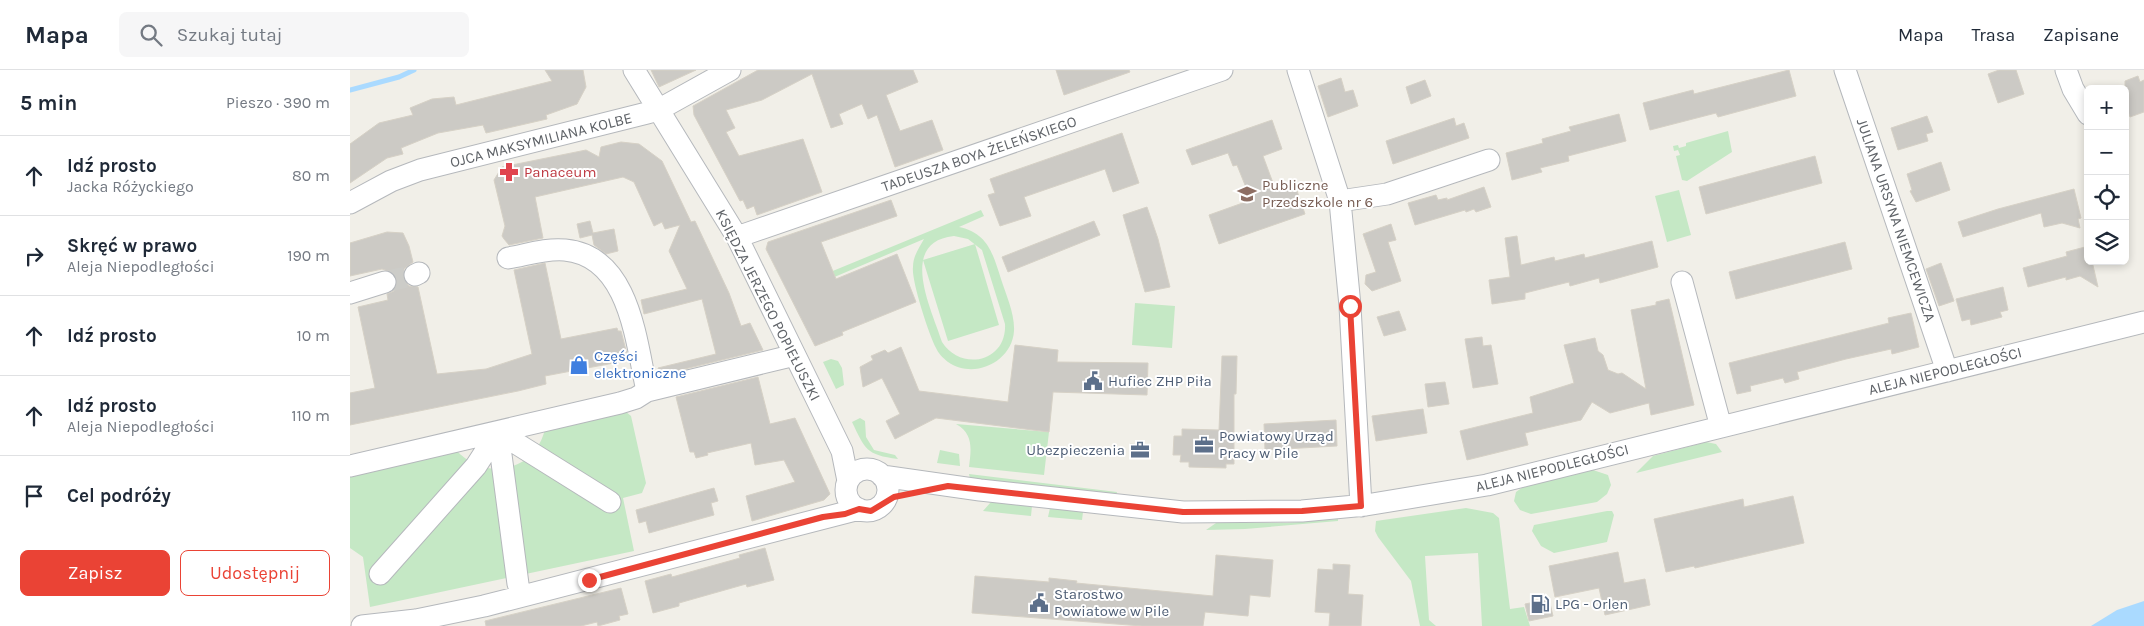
<!DOCTYPE html>
<html lang="pl">
<head>
<meta charset="utf-8">
<style>
	body { margin:0; font-family:Karla,sans-serif; background:#f6f6f7; color:#1f2937 }
	.controls { position:absolute; right:15px; top:15px; display:grid; overflow:hidden; border-radius:8px; box-shadow:0 2px 8px #0003 }
	.controls button { width:45px; height:45px; display:grid; place-items:center; padding:0; border:0; border-bottom:1px solid #e0e1e3; background:#fff; color:#1f2937; font:25px sans-serif }
	.stop { position:absolute; width:15px; height:15px; margin:-11px; border:4px solid #ea4335; border-radius:50%; background:#fff }
	.stop.end { background:#ea4335; border-color:#fff; box-shadow:0 1px 5px #0008 }
	.list { margin:0; padding:0; list-style:none }
	h2 { display:flex; justify-content:space-between; align-items:center; height:65px; margin:0; padding:0 20px; font-size:21px }
	h2 small { font-size:16px; font-weight:400; color:#747a83 }
	.list li { display:grid; grid-template-columns:32px 1fr auto; gap:15px; align-items:center; box-sizing:border-box; height:80px; padding:0 20px; border-top:1px solid #e0e1e3 }
	.list b { display:block; font-size:19px; white-space:nowrap }
	.list p { margin:0; font-size:16px; white-space:nowrap; color:#747a83 }
	.list em { font-size:16px; font-style:normal; color:#747a83 }
	.actions { display:flex; gap:10px; padding:15px 20px }
	.actions a { flex:1; padding:11px 0; border:1px solid #ea4335; border-radius:8px; text-align:center; font-size:18px; color:#ea4335 }
	.actions .main { background:#ea4335; color:#fff }
	.icon { flex:none; width:28px; height:28px; fill:none; stroke:currentColor; stroke-width:2; stroke-linecap:round; stroke-linejoin:round }
	.map { position:relative; flex:none; width:1794px; height:556px; overflow:hidden }
	header { display:flex; align-items:center; gap:30px; box-sizing:border-box; height:70px; padding:0 25px; background:#fff; border-bottom:1px solid #e0e1e3 }
	header strong { font-size:24px }
	nav { display:flex; gap:28px; margin-inline-start:auto; font-size:18px }
	.search { width:350px; height:45px; background:#f6f6f7; display:flex; align-items:center; gap:12px; box-sizing:border-box; padding:0 18px; border-radius:8px; color:#747a83; font-size:19px }
	main { display:flex }
	aside { flex:1; background:#fff }
	.map>svg:first-child { display:block }
	.green { fill:#c5e8c5; fill-rule:evenodd }
	.water { fill:#aadaff }
	.lines { fill:none; stroke-linecap:round; stroke-linejoin:round }
	.stream { stroke:#aadaff; stroke-width:5 }
	.building { fill:#cccac5; stroke:#d6d1c6 }
	.minor-tunnel { stroke:#ccccc8; stroke-width:21; stroke-dasharray:21 11; stroke-linecap:butt }
	.minor-casing { stroke:#b5b8bc; stroke-width:23 }
	.minor { stroke:#fff; stroke-width:21 }
	.route { stroke:#ea4335; stroke-width:6 }
	.labels { text-anchor:middle; stroke-width:4; stroke-linejoin:round; paint-order:stroke }
	.street-label { font-size:15px; fill:#5f6368; stroke:#fff }
	.health-label { font-size:15px; fill:#be3a42; stroke:#fff; text-anchor:start }
	.education-label { font-size:15px; fill:#785e54; stroke:#fff; text-anchor:start }
	.shop-label { font-size:15px; fill:#366cbe; stroke:#fff; text-anchor:start }
	.service-label { font-size:15px; fill:#4e5e75; stroke:#fff; text-anchor:start }
</style>
</head>
<body>
<header>
<strong>Mapa</strong>
<div class="search"><svg class="icon" aria-label="search" viewBox="0 0 24 24"><circle cx="10" cy="10" r="6"/><path d="M15 15l6 6"/></svg>Szukaj tutaj</div>
<nav><a>Mapa</a><a>Trasa</a><a>Zapisane</a></nav>
</header>
<main>
<aside>
<h2>5 min<small>Pieszo · 390 m</small></h2>
<ul class="list">
<li><svg class="icon" aria-label="ahead" viewBox="0 0 24 24"><path d="M12 20V5M6 11l6-6 6 6"/></svg><div><b>Idź prosto</b><p>Jacka Różyckiego</p></div><em>80 m</em></li>
<li><svg class="icon" aria-label="right" viewBox="0 0 24 24"><path d="M7 20v-9h11M14 6l5 5-5 5"/></svg><div><b>Skręć w prawo</b><p>Aleja Niepodległości</p></div><em>190 m</em></li>
<li><svg class="icon" aria-label="ahead" viewBox="0 0 24 24"><path d="M12 20V5M6 11l6-6 6 6"/></svg><div><b>Idź prosto</b></div><em>10 m</em></li>
<li><svg class="icon" aria-label="ahead" viewBox="0 0 24 24"><path d="M12 20V5M6 11l6-6 6 6"/></svg><div><b>Idź prosto</b><p>Aleja Niepodległości</p></div><em>110 m</em></li>
<li><svg class="icon" aria-label="arrive" viewBox="0 0 24 24"><path d="M6 21V4h12l-3 4 3 4H6"/></svg><div><b>Cel podróży</b></div></li>
</ul>
<div class="actions"><a class="main">Zapisz</a><a>Udostępnij</a></div>
</aside>
<div class="map">
<svg width="1794" height="556" viewBox="0 0 1794 556">
	<rect width="100%" height="100%" fill="#f1efe8"/>
	<!-- green -->
	<path class="green" d="M1378 61 1382 82 1337 111 1332 110 1326 86 1330 85 1328 80 1324 81 1323 76 1328 75 1329 78 1336 76V73Z
		M1329 120 1341 165 1317 172 1305 126Z
		M631 140 634 146 609 157C638 163 643 184 651 209 656 225 665 244 664 261 662 292 624 310 598 292 593 288 588 283 586 278 579 265 561 210 563 197 563 186 569 178 574 169L475 211 473 205ZM604 166 618 169 632 180 655 254C657 292 611 302 592 272 582 240 547 172 604 166Z
		M625 174 649 255 598 271 573 190Z
		M785 233 825 236 822 278 782 275Z
		M481 289 488 291 492 298 494 315 486 319 473 292Z
		M275 341 281 346 296 413 292 423 273 428 284 481 20 537 13 487 0 478V405L106 380C135 412 185 402 195 359Z
		M510 348 515 351 516 367 524 380 545 385 548 389C516 385 515 379 502 352Z
		M606 354 699 362 694 405 619 397C621 380 624 364 606 354Z
		M1356 372 1366 374 1372 382 1286 403 1303 386Z
		M590 380 609 384 610 396 587 393Z
		M1243 400 1258 405 1261 415 1257 424 1247 432 1181 444 1170 440 1164 431 1166 422 1173 417Z
		M619 404 767 422 766 426 620 409Z
		M641 432 682 436 681 446 633 441Z
		M700 438 733 442 732 450 698 447Z
		M1116 438 1143 443 1149 448 1160 539 1174 537 1180 556H1132L1128 483 1075 486 1079 550 1086 556H1070L1061 511 1028 467 1025 461 1026 451Z
		M1257 441H1262L1264 445 1257 472 1204 483 1191 476 1182 461 1184 455Z
		M988 449V451L895 459 856 460 866 453H937Z"/>
	<!-- water -->
	<path class="water" d="M1794 531V556H1741L1767 540Z"/>
	<g class="lines">
		<!-- stream -->
		<path class="stream" d="M0 20 49 7 64 0"/>
	</g>
	<!-- building -->
	<path class="building" d="M195 0H233L236 17 227 34 196 45 197 49 136 63 133 55 88 63 51 78 53 84 37 88 0 113V74L29 53 63 45 60 38 82 29 104 27 106 35 202 11Z
		M301 0H346L309 17Z
		M408 0H563L568 12 536 25 550 61 582 50 593 80 545 97 527 45 518 49 512 34 489 44 493 54 481 58 462 4 412 30 376 40 385 58 376 62 389 86 453 69 472 122 407 145 404 136 397 139 393 130 390 131 344 45 343 36Z
		M706 0H779L780 2 714 25Z
		M1439 0 1446 26 1368 47 1366 43 1300 60 1293 33 1343 20 1344 24Z
		M1649 0H1666L1674 24 1648 33 1638 4Z
		M1788 6 1790 12 1794 10V42L1780 47 1775 33V11Z
		M991 8 995 22 1003 20 1008 36 978 47 968 16Z
		M1075 10 1081 26 1061 34 1056 17Z
		M1269 44 1276 71 1218 86 1219 91 1190 98 1192 102 1162 110 1156 83 1193 73 1192 69 1221 61 1219 57Z
		M1577 46 1583 62 1576 64 1578 71 1548 80 1541 58Z
		M1104 48 1106 56 1114 53 1119 68 1043 94 1036 71Z
		M922 50 932 79 913 86 926 121 945 115 955 144 869 174 859 145 901 130 887 95 883 96 878 83 842 95 836 80Z
		M772 63 789 113 763 122 755 99 674 127 681 146 650 156 638 125 645 123 640 109Z
		M271 72 289 74 312 91 341 152 345 151 379 223 391 256 400 253 413 280 310 305 308 298 366 284 352 229 294 244 291 230 337 219 319 181 330 155 315 159 312 152 304 156 284 112 273 107 185 127 193 168 159 175 154 169 152 166 155 156 144 110 152 97 236 80 249 87 251 77Z
		M1465 86 1472 113 1356 144 1349 117Z
		M1591 92 1600 120 1566 132 1560 121 1562 120 1557 104Z
		M1134 117 1141 137 1126 142 1124 139 1116 142 1115 140 1065 155 1058 133 1086 125 1088 130 1097 128V130Z
		M1724 119 1731 148 1728 149 1730 158 1712 153 1694 157 1691 143 1613 167 1608 152 1648 139Z
		M541 130 547 146 471 172 486 209 547 184 566 232 492 262 493 265 465 276 416 179 418 172Z
		M797 137 808 169 820 217 795 222 773 145Z
		M240 151 243 163 264 159 268 181 256 184 244 175 242 165 230 168 227 154Z
		M744 151 750 165 658 202 652 187Z
		M1041 154 1046 170 1038 172 1051 211 1022 221 1015 214 1016 205 1026 202 1013 164Z
		M37 162 53 163 59 176 63 192 54 199V210L59 216 68 217 87 304 136 299 182 284 164 200 195 193 211 269 267 258 268 261H271L278 288 268 290 269 292 195 306 196 314 168 321 0 355V323L25 318 8 237 38 230 37 224 44 221 47 214 44 203 32 199 0 206V173Z
		M1167 166 1171 195 1204 187 1205 191 1234 184 1235 188 1302 171 1308 197 1250 213 1249 208 1220 216 1219 212 1175 223V229L1142 234 1139 210 1160 207 1155 168Z
		M1495 172 1502 199 1386 229 1379 202Z
		M1735 177H1738V191H1742L1748 217 1730 206 1716 210V207L1678 217 1673 198 1717 186 1716 182Z
		M1591 193 1604 231 1589 236 1576 199Z
		M1653 217 1658 240 1650 242 1652 247 1621 255 1620 249 1612 251 1606 229Z
		M1319 229 1344 335 1301 345 1299 333 1260 343 1242 332 1231 350 1175 363 1178 375 1117 390 1110 361 1183 343 1180 327 1224 313 1214 275 1245 268 1248 281 1253 285 1258 300 1268 304 1272 303 1296 319 1281 240 1306 235V232Z
		M1049 241 1056 260 1034 266 1027 247Z
		M1561 243 1569 277 1542 284 1541 279 1496 289 1447 302 1449 309 1435 313 1433 308 1400 316 1401 321 1387 324 1379 293 1539 253 1538 248Z
		M1132 267 1133 276 1141 275 1148 314 1123 318 1115 269Z
		M665 275 708 280 707 292 798 293 797 325 703 322 699 362 586 348 545 369 536 351 550 344 532 308 513 317 510 297 523 290 521 286 535 280 538 283 551 277 569 321 658 332Z
		M872 286H887L886 324H884V394H876V398L839 397V392H830L831 385H823L824 366H832V359L869 360Z
		M408 307 420 354 445 348 480 424 474 430 402 451 396 426 445 412 434 390 405 395 401 373 357 383 358 385 346 388 344 382H340L326 327Z
		M1095 312 1099 334 1078 337 1075 314Z
		M1073 339 1077 363 1026 371 1022 346Z
		M986 350 987 376 915 380 914 354Z
		M780 374 800 375 799 388 780 387Z
		M364 418 368 431 361 433 364 445 299 463 296 451 289 453 286 440Z
		M1443 426 1454 473 1345 498 1344 496 1316 502 1304 449 1393 429 1394 437Z
		M415 478 424 510 397 517 396 514 329 533V536L303 543 295 511 321 504 322 507 390 488 389 485Z
		M1268 482 1274 513 1295 509 1300 535 1255 545 1249 518 1205 527 1199 496Z
		M866 485 923 490 920 527 900 525 898 546 855 542 853 556H792L622 543 625 506 699 512V508L727 511 726 513 863 526Z
		M983 494 1000 495 998 524 1013 525 1011 556H979L980 543 965 542 968 499 983 500Z
		M271 518 278 544 269 546 270 550 248 556 247 552 231 556H136L135 551Z
		M1199 529 1203 546 1179 551 1175 534Z"/>
	<g class="lines">
		<!-- minor-tunnel -->
		<path class="minor-tunnel" d="M35 212 65 205"/>
		<!-- minor casing -->
		<g class="minor-casing">
			<path id="minor" d="M284 0 387 167 492 381 498 411
				M948 0 990 131 1000 236 1011 436
				M1495 0 1597 301
				M1716 0 1723 19 1738 44
				M990 131 1037 124 1139 90
				M0 133 41 111 70 100 297 43 308 40 380 0
				M387 167 872 0
				M158 188C176 185 196 178 215 180 280 186 286 272 297 321
				M65 205 69 203
				M1332 212 1371 357
				M0 223 35 212
				M148 362 168 514
				M148 362 260 432
				M0 396 270 333 286 328 297 321 445 285
				M496 420a21 21 0 1 1 42 0a21 21 0 1 1-42 0Z
				M532 406 630 420 833 442 952 441 1016 435 1137 415 1794 252
				M30 504 126 396 148 362
				M12 556 66 550 134 536 509 439"/>
		</g>
		<!-- minor -->
		<use href="#minor" class="minor"/>
	</g>
	<g class="lines">
		<!-- route -->
		<path class="route" d="M239 510 473 447 495 444 509 439 521 441 544 427 598 416 833 442 952 441 1011 436 1000 236"/>
	</g>
	<!-- icons -->
	<defs>
		<g id="pharmacy-bare" transform="scale(1.5)"><path d="M-2-6h4v4h4v4h-4v4h-4v-4h-4v-4h4Z" fill="#e0444e" stroke="#fff" stroke-width="2.5" paint-order="stroke"/></g>
		<g id="school-bare" transform="scale(1.5)"><path d="M0-5L7-2L0 1L-7-2ZM-4 1L0 2.5L4 1V4Q0 6-4 4Z" fill="#8d6e63" stroke="#fff" stroke-width="2.5" paint-order="stroke"/></g>
		<g id="shop-bare" transform="scale(1.5)"><path d="M-5-2.5h2.3a2.7 3.5 0 0 1 5.4 0H5L5.5 6h-11ZM-1.5-2.5h3a1.5 2.3 0 0 0-3 0Z" fill="#3f7fe0" stroke="#fff" stroke-width="2.5" paint-order="stroke"/></g>
		<g id="civic-bare" transform="scale(1.5)"><path d="M-.6-6.5H3V-4.5H.6V-3L4-1V1h2V6H-6V1h2V-1L-.6-3ZM-1.2 2.5V6h2.4V2.5Z" fill="#5c6f8a" stroke="#fff" stroke-width="2.5" paint-order="stroke"/></g>
		<g id="office-bare" transform="scale(1.5)"><path d="M-6-3h4V-5.5h4V-3h4V5H-6ZM-1-4.5V-3h2v-1.5ZM-6 0V1H6V0Z" fill="#5c6f8a" stroke="#fff" stroke-width="2.5" paint-order="stroke"/></g>
		<g id="fuel-bare" transform="scale(1.5)"><path d="M-5.5-6h7V0h2V4h1.3V-2.5L3-4.5l.8-.8L6-3V5H2.5V1h-1V6h-7ZM-4.2-4.7v3.2H.2V-4.7Z" fill="#5c6f8a" stroke="#fff" stroke-width="2.5" paint-order="stroke"/></g>
	</defs>
	<g fill-rule="evenodd">
		<use href="#pharmacy-bare" x="159" y="102"/>
		<use href="#school-bare" x="897" y="124"/>
		<use href="#shop-bare" x="229" y="295"/>
		<use href="#civic-bare" x="743" y="311"/>
		<use href="#office-bare" x="854" y="375"/>
		<use href="#office-bare" x="790" y="380"/>
		<use href="#civic-bare" x="689" y="533"/>
		<use href="#fuel-bare" x="1190" y="534"/>
	</g>
	<g class="labels">
		<!-- street labels -->
		<g class="street-label">
			<text transform="translate(191 70) rotate(-14)" y="5">OJCA MAKSYMILIANA KOLBE</text>
			<text transform="translate(629 84) rotate(-19)" y="5">TADEUSZA BOYA ŻELEŃSKIEGO</text>
			<text transform="translate(1546 150) rotate(71)" y="5">JULIANA URSYNA NIEMCEWICZA</text>
			<text transform="translate(418 235) rotate(63)" y="5">KSIĘDZA JERZEGO POPIEŁUSZKI</text>
			<text transform="translate(1595 301) rotate(-14)" y="5">ALEJA NIEPODLEGŁOŚCI</text>
			<text transform="translate(1202 398) rotate(-14)" y="5">ALEJA NIEPODLEGŁOŚCI</text>
		</g>
		<!-- health labels -->
		<g class="health-label">
			<text x="174" y="107">Panaceum</text>
		</g>
		<!-- education labels -->
		<g class="education-label">
			<text x="912" y="120">Publiczne<tspan x="912" dy="17">Przedszkole nr 6</tspan></text>
		</g>
		<!-- shop labels -->
		<g class="shop-label">
			<text x="244" y="291">Części<tspan x="244" dy="17">elektroniczne</tspan></text>
		</g>
		<!-- service labels -->
		<g class="service-label">
			<text x="758" y="316">Hufiec ZHP Piła</text>
			<text x="869" y="371">Powiatowy Urząd<tspan x="869" dy="17">Pracy w Pile</tspan></text>
			<text x="775" y="385" text-anchor="end">Ubezpieczenia</text>
			<text x="704" y="529">Starostwo<tspan x="704" dy="17">Powiatowe w Pile</tspan></text>
			<text x="1205" y="539">LPG - Orlen</text>
		</g>
	</g>
</svg>
<div class="controls">
<button>+</button>
<button>−</button>
<button><svg class="icon" aria-label="locate" viewBox="0 0 24 24"><circle cx="12" cy="12" r="6"/><path d="M12 2v4M12 18v4M2 12h4M18 12h4"/></svg></button>
<button><svg class="icon" aria-label="layers" viewBox="0 0 24 24"><path d="M12 4l9 5-9 5-9-5zM3 14l9 5 9-5"/></svg></button>
</div>
<div class="stop" style="left:1000px;top:236px"></div>
<div class="stop end" style="left:239px;top:510px"></div>
</div>
</main>
</body>
</html>
